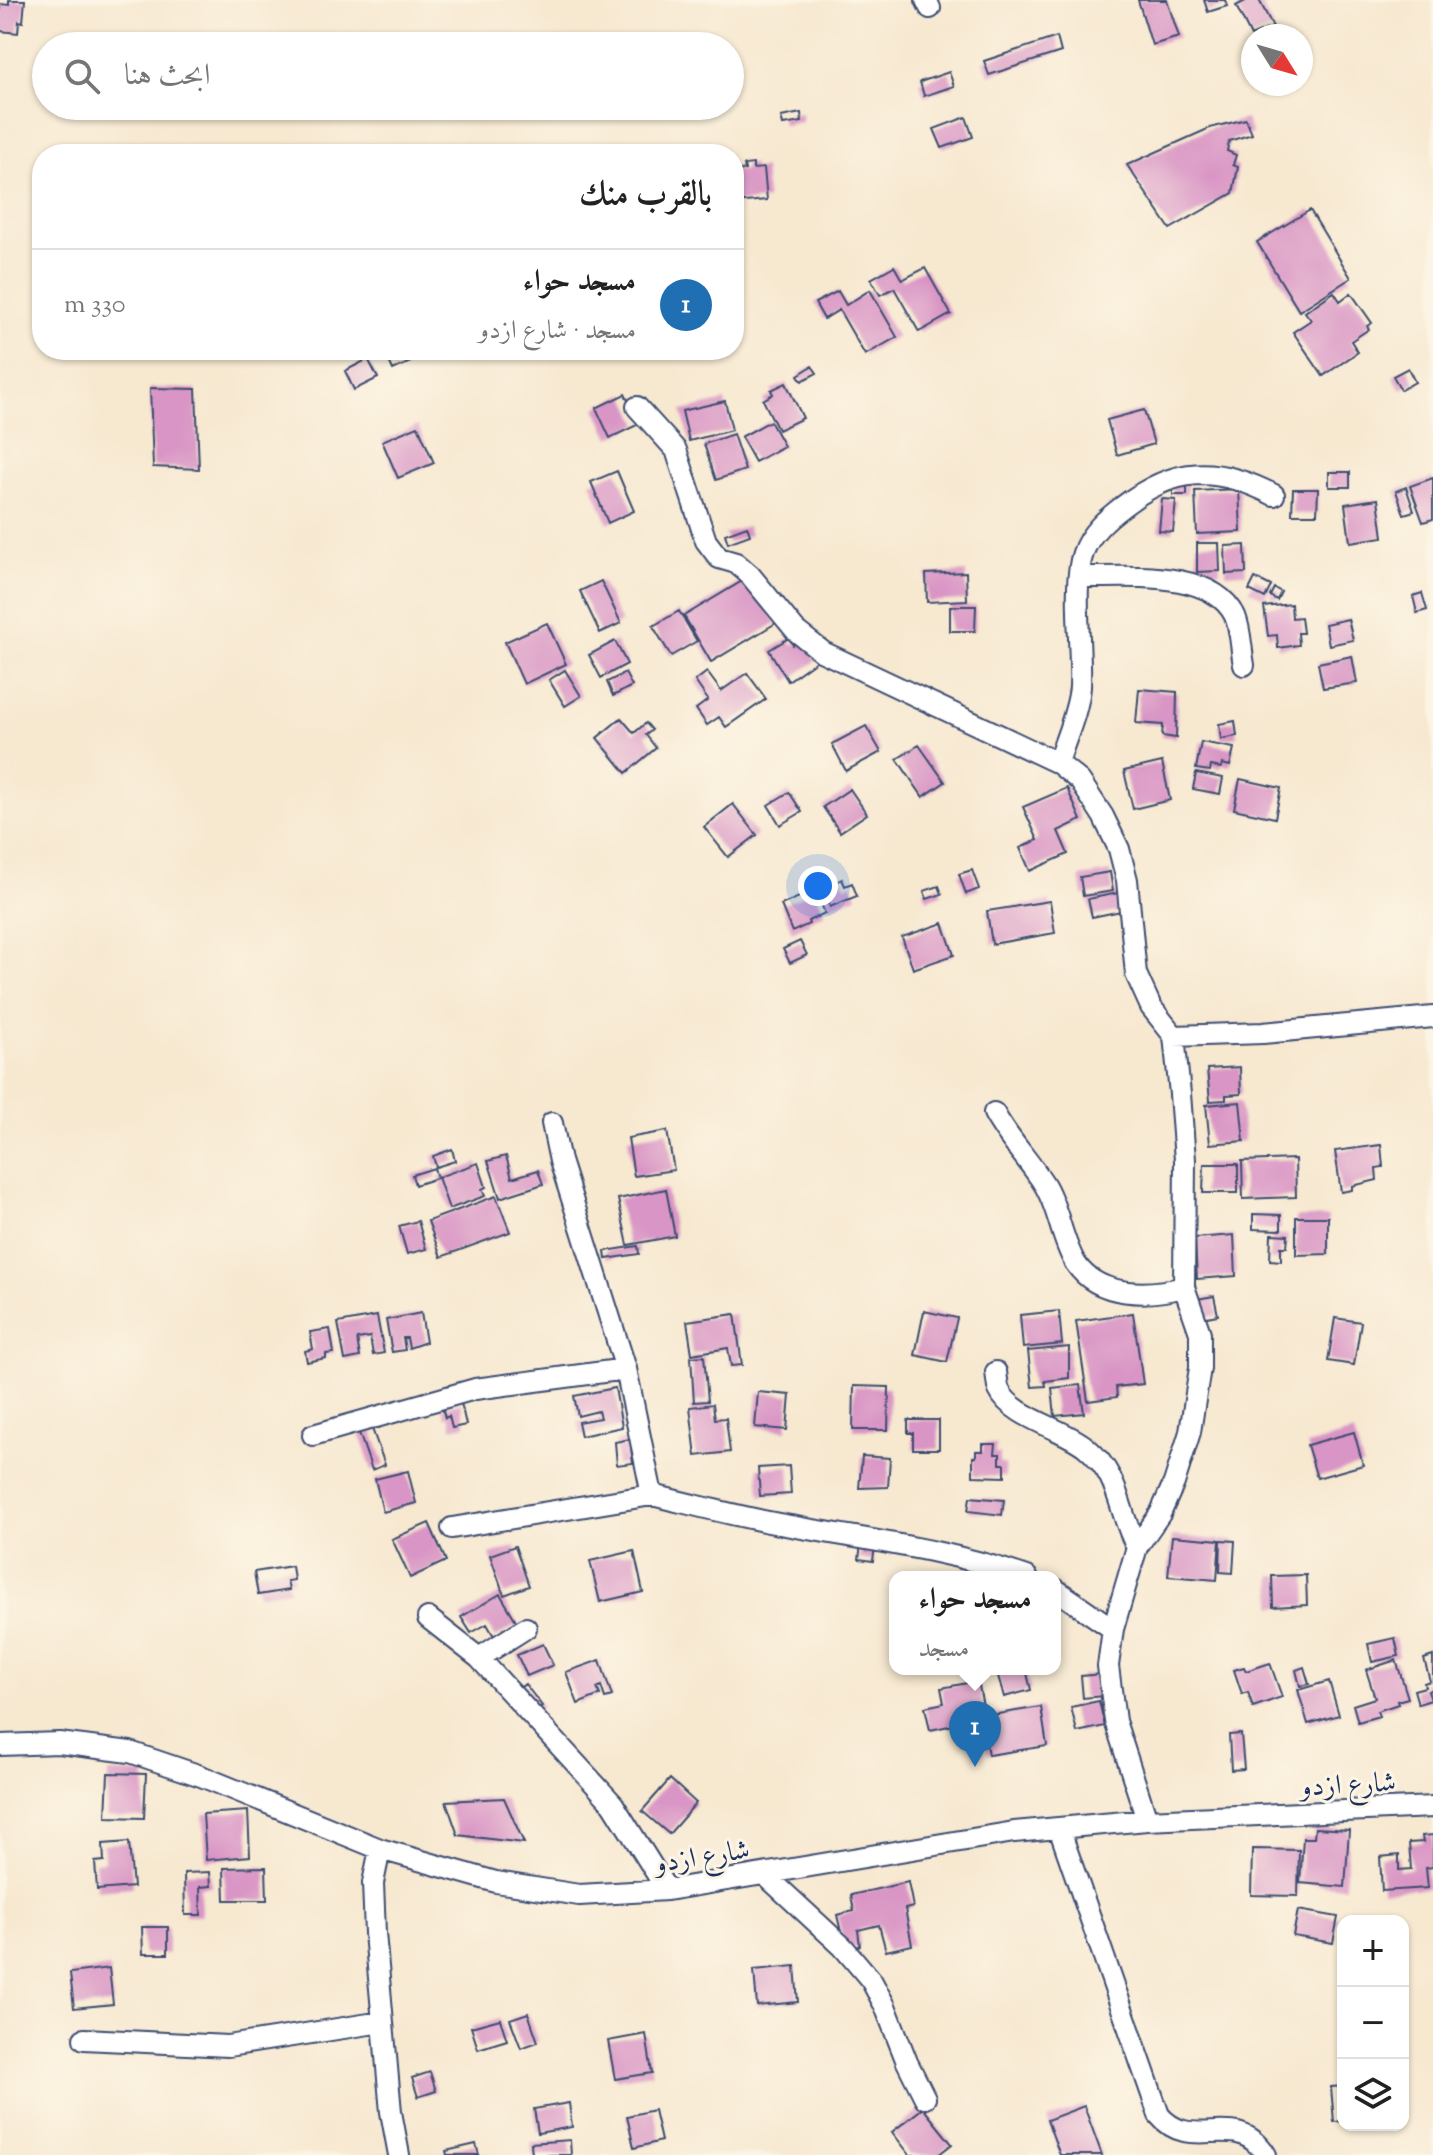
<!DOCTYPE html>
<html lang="ar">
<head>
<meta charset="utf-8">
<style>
	body { margin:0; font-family:"Sorts Mill Goudy",Amiri,serif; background:#f2f2f2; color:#222; direction:rtl }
	.controls { position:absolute; right:24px; bottom:24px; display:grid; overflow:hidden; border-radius:16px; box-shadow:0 2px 6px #0004 }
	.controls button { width:72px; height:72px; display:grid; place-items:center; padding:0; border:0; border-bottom:2px solid #e0e0e0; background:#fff; color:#222; font:40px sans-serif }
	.compass { position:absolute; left:1241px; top:24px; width:72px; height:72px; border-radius:50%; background:#fff; box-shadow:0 2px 6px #0004; rotate:127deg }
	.you { position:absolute; left:818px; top:886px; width:28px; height:28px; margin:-20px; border:6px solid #fff; border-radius:50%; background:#1a73e8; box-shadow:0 0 0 12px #1a73e833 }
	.badge { display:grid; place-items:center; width:52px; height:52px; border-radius:50%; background:#1f6fb2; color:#fff; font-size:26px; font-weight:700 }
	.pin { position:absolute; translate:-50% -66px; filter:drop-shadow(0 2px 4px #0008) }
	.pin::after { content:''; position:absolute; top:42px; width:28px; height:24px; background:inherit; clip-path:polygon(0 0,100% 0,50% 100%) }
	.popup { position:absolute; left:889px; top:1571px; width:172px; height:104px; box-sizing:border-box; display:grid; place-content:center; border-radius:16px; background:#fff; filter:drop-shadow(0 2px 6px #0005); font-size:26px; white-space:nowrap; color:#767676 }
	.popup b { font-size:30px; color:#222 }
	.popup::after { content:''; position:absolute; left:50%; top:100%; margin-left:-16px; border:16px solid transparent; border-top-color:#fff }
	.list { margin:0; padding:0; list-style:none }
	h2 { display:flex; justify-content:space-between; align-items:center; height:104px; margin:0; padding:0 32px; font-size:34px }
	h2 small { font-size:26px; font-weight:400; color:#767676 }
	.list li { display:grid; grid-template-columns:52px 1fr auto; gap:24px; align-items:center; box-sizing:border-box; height:112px; padding:0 32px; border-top:2px solid #e0e0e0 }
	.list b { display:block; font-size:30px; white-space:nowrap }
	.list p { margin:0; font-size:26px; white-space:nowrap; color:#767676 }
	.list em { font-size:26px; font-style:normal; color:#767676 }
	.icon { flex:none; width:44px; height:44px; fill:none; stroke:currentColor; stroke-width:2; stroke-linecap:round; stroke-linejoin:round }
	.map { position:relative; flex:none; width:1433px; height:2155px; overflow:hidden; direction:ltr }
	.search { position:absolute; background:#fff; box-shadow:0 2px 6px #0004; left:32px; top:32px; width:712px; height:88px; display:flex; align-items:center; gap:20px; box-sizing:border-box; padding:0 28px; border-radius:44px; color:#767676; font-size:30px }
	.panel { position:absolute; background:#fff; box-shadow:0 2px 6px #0004; left:32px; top:144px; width:712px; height:216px; border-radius:32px; direction:rtl }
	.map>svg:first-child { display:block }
	.building { fill:#d995c5 }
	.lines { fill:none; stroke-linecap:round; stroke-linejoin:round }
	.minor-casing { stroke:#3c4b6f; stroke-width:24 }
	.minor { stroke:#fff; stroke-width:20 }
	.labels { text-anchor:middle; stroke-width:6; stroke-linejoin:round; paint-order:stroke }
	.street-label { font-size:28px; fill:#1b2f5e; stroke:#fcf5e5 }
</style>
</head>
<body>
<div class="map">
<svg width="1433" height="2155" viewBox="0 0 1433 2155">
	<rect width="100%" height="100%" fill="#fcf5e5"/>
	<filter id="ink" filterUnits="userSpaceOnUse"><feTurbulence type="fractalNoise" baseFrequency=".0125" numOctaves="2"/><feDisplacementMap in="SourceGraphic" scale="16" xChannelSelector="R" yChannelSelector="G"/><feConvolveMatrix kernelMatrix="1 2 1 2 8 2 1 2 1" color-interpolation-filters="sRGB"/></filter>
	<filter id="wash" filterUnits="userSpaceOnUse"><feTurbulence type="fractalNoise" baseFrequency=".006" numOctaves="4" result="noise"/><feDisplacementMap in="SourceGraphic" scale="32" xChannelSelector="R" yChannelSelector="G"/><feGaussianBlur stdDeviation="1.8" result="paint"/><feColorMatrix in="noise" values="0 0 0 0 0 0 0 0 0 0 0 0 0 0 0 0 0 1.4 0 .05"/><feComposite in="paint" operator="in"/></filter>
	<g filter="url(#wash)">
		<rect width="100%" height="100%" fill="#f7e8d0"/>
		<g id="blocks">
			<!-- building -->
			<path class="building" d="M9 0H25L23 22 19 21 18 33 0 31V4L9 5Z
				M1138 0H1167L1179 37 1152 45Z
				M1204 0H1225L1227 6 1208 12Z
				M1247 0H1259L1273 27 1251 36 1236 6Z
				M1057 37 1061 52 989 75 984 61Z
				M949 72 954 86 924 96 920 82Z
				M801 113 802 122 783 125 781 117Z
				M966 117 973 137 942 148 934 129Z
				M1246 119 1252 134 1229 141 1227 151 1236 155 1233 165 1238 167 1233 193 1170 229 1127 165 1210 128Z
				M753 164V169L764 168 767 200 734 203V171L745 170 744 165Z
				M1310 210 1351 278 1299 311 1257 242Z
				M894 266 902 280 925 268 951 314 919 332 894 288 880 295 871 279Z
				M870 290 897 337 865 355 839 310 824 319 815 303 838 291 846 305Z
				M1334 292 1340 301 1351 293 1372 323 1367 326 1369 329 1351 341 1358 352 1323 376 1293 332 1311 320 1305 312Z
				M384 350H413L417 359 393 370Z
				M368 359 378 378 354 390 345 371Z
				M812 366 817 373 802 381 798 375Z
				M1408 368 1415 382 1401 390 1393 376Z
				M786 383 803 418 778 430 763 400 773 394 771 390Z
				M150 388 196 389 199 469 153 467Z
				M625 394 639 424 610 438 596 408Z
				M725 401 732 430 689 441 682 411Z
				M1144 410 1154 444 1117 455 1107 420Z
				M770 421 784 446 755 462 741 437Z
				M418 426 434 463 398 478 382 441Z
				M733 434 745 470 716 480 704 444Z
				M617 471 634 511 608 523 591 482Z
				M1329 472H1350V487H1329Z
				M1433 478V519L1423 522 1410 486Z
				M1173 479H1187V495H1173Z
				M1406 487 1414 511 1404 514 1396 491Z
				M1239 489 1241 532 1197 534 1195 491Z
				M1293 489H1318L1317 514H1292Z
				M1162 499 1176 500 1173 532 1159 531Z
				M1378 499 1383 537 1350 542 1345 504Z
				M747 526 750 535 728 543 725 534Z
				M1197 543H1219L1220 571 1197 572Z
				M1245 545 1246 573 1226 574 1225 546Z
				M966 572 967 600 927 602 926 574Z
				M749 577 776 623 711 662 684 616Z
				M1255 578 1271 586 1265 598 1249 590Z
				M601 581 621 623 600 633 580 591Z
				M1274 588 1281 592 1277 600 1270 596Z
				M1422 593 1427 610 1417 613 1413 596Z
				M1291 604 1292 618 1301 617 1303 633H1298L1299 645 1278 648 1277 635 1268 636 1264 607Z
				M950 606H976L975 631H950Z
				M679 611 697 641 671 656 653 626Z
				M1348 619 1353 640 1329 645 1325 624Z
				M547 623 566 664 524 684 505 642Z
				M789 638 793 645 799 640 808 647 816 661 788 681 769 650Z
				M615 641 627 664 601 678 589 655Z
				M1352 656 1357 683 1323 688 1318 663Z
				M565 670 581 696 565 706 549 680Z
				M707 672 721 691 747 673 766 699 726 727 719 717 707 725 696 709 708 700 695 681Z
				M625 673 632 686 613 696 607 682Z
				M1139 689 1177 692 1176 738 1162 736 1163 725 1136 723Z
				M621 718 634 733 646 723 652 730 646 735 656 748 626 773 597 738Z
				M1235 721 1237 736 1221 739 1219 724Z
				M866 726 881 752 846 771 832 744Z
				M1201 742 1234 748 1230 766 1222 764 1221 768 1211 766 1210 771 1196 769Z
				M919 745 945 782 923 797 897 759Z
				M1162 762 1170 800 1133 809 1124 771Z
				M1196 773 1223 778 1220 794 1193 789Z
				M1240 779 1281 788 1275 818 1234 809Z
				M1067 788 1081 820 1058 831 1068 854 1030 871 1020 848 1038 840 1023 807Z
				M850 789 867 814 840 832 823 807Z
				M789 792 802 812 780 825 768 805Z
				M733 804 757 835 728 857 704 827Z
				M972 870 979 889 966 894 959 874Z
				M1110 872 1113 891 1083 896 1080 877Z
				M842 879 845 886 852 883 857 896 830 907 823 888Z
				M939 886 942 894 927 899 924 891Z
				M815 890 825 913 808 921 809 924 792 932 781 905Z
				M1123 892 1126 910 1092 917 1088 899Z
				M1050 901 1055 933 992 944 987 911Z
				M943 923 954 955 913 969 902 937Z
				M800 941 807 955 790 963 783 949Z
				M1240 1067 1241 1094 1226 1095V1100L1210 1101 1207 1069Z
				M1240 1102 1244 1141 1210 1144 1206 1105Z
				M667 1131 674 1170 634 1176 628 1138Z
				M1381 1145 1383 1167 1376 1168 1377 1180 1352 1186V1190L1341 1192 1335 1151Z
				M452 1149 455 1161 436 1167 433 1156Z
				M506 1156 512 1178 538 1170 543 1184 500 1198 488 1161Z
				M1295 1159 1296 1197 1243 1199 1242 1161Z
				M478 1163 486 1187 482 1189 485 1196 449 1209 438 1177Z
				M1204 1164H1238V1193H1203Z
				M434 1168 437 1178 415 1185 412 1175Z
				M666 1189 675 1236 628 1245 618 1199Z
				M496 1196 510 1232 441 1257 428 1221Z
				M1253 1214 1281 1215V1230L1253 1229Z
				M1296 1217H1328V1254L1296 1255Z
				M418 1221 426 1249 407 1254 399 1226Z
				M1271 1234 1288 1235 1287 1247H1281V1261L1270 1260Z
				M1234 1235 1236 1276 1197 1279 1195 1238Z
				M638 1246 639 1254 606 1259 605 1251Z
				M1214 1296 1218 1315 1201 1318 1197 1299Z
				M924 1311 957 1318 947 1362 915 1355Z
				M1059 1311 1062 1344 1023 1348 1020 1315Z
				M421 1313 426 1342 409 1348 407 1338H403L405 1350 392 1352 386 1320Z
				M1133 1313 1143 1384 1116 1387 1117 1397 1088 1401 1076 1321Z
				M735 1314 742 1365 731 1366 728 1348 692 1354 687 1321Z
				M377 1316 384 1353 373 1355 370 1337 357 1339 360 1357 345 1360 338 1323Z
				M1335 1318 1361 1322 1354 1365 1328 1361Z
				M330 1329 334 1353 326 1354V1358L307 1362 305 1351 313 1349 310 1332Z
				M1069 1347V1378L1045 1381 1046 1386 1032 1387 1028 1351Z
				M704 1356 708 1401 694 1402 691 1357Z
				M1080 1385 1084 1413 1055 1416 1052 1388Z
				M854 1386 889 1387 888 1430H853Z
				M615 1388 622 1427 581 1436 578 1422 600 1418 598 1411 578 1416 574 1396Z
				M758 1392 790 1395 787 1430 755 1427Z
				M461 1403 466 1425 452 1428 449 1416 445 1418 442 1407Z
				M713 1404 715 1419 726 1418 730 1452 696 1456 690 1407Z
				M908 1420H939V1449H913V1433H908Z
				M370 1423 385 1465 372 1470 357 1427Z
				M1354 1432 1363 1465 1317 1478 1307 1445Z
				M630 1439 633 1463 617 1465 615 1442Z
				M983 1444H996L995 1454H1000V1464H1005V1477L973 1476V1457H976V1451H983Z
				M862 1456 890 1458 888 1487 859 1488Z
				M789 1466 791 1494 760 1496 758 1468Z
				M408 1471 416 1503 383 1512 375 1479Z
				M970 1497 1004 1500 1002 1515 968 1511Z
				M429 1523 446 1561 410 1578 392 1539Z
				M1172 1536 1220 1540 1217 1580 1168 1576Z
				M1221 1540 1235 1541 1233 1573 1220 1572Z
				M861 1544 875 1546 873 1561 859 1559Z
				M515 1546 529 1586 504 1595 490 1555Z
				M634 1551 643 1592 600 1602 590 1561Z
				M292 1566 294 1580 287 1581 289 1590 258 1595 254 1572Z
				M1306 1575 1307 1605 1273 1607 1272 1576Z
				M500 1594 518 1624 495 1638 487 1624 471 1633 461 1617Z
				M1395 1638 1399 1656 1372 1662 1368 1644Z
				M543 1644 553 1665 527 1676 517 1655Z
				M1433 1656V1689L1428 1691 1431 1700 1418 1704 1414 1690 1425 1687 1424 1683 1430 1681 1424 1659Z
				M600 1660 612 1696 605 1698 601 1686 597 1688 600 1695 578 1704 566 1672Z
				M1396 1660 1408 1698 1397 1701 1398 1704 1377 1711 1379 1716 1358 1722 1353 1705 1375 1698 1366 1670Z
				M1270 1663 1282 1697 1253 1707 1248 1692 1242 1694 1234 1670 1244 1667 1246 1671Z
				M1304 1667 1309 1684 1300 1686 1296 1670Z
				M996 1669H1026L1031 1690 1004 1697Z
				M1101 1674 1103 1696 1083 1698 1081 1676Z
				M978 1681 985 1716 1041 1707 1047 1746 988 1755 982 1719 930 1730 925 1707 944 1703 941 1688Z
				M1329 1681 1339 1715 1308 1724 1298 1690Z
				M525 1684 542 1706 532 1713 516 1691Z
				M1099 1701 1105 1726 1077 1732 1071 1707Z
				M1241 1734 1244 1769 1231 1770 1229 1735Z
				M108 1773 146 1774 144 1818 106 1817Z
				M670 1779 696 1803 669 1834 642 1811Z
				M504 1798 524 1843 458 1835 446 1801Z
				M248 1811 250 1856 206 1860 203 1814Z
				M1315 1828 1349 1830 1345 1887 1300 1883 1303 1838H1314Z
				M1433 1835V1867L1426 1868 1428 1888 1382 1891 1380 1857 1399 1855V1870L1411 1869 1409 1843 1423 1842 1422 1836Z
				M129 1842 133 1887 97 1890 95 1862 104 1861 103 1844Z
				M1252 1849 1299 1850 1298 1896 1251 1895Z
				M266 1867 267 1900H225L224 1868Z
				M210 1872 211 1886 200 1887 201 1915H185L184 1873Z
				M908 1882 913 1907 905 1909 912 1945 886 1951 879 1925 858 1930 860 1946 845 1949 837 1915 854 1911 851 1895Z
				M1298 1910 1338 1917 1333 1943 1293 1936Z
				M142 1927H168V1954H143Z
				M795 1966 798 2002 757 2006 754 1970Z
				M109 1968 113 2004 74 2008 70 1973Z
				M528 2013 538 2042 521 2048 510 2019Z
				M500 2019 507 2040 478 2049 471 2027Z
				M646 2034 652 2073 615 2079 608 2041Z
				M430 2072 436 2091 418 2097 412 2078Z
				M1343 2086V2121L1334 2122 1331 2087Z
				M569 2103 572 2127 538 2133 534 2109Z
				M1084 2106 1102 2155H1060L1047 2120Z
				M923 2108 952 2144 938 2155H910L892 2132Z
				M654 2110 661 2141 634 2148 627 2116Z
				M570 2140 571 2155H532L531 2143Z
				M476 2144 479 2155H447L446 2151Z"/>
		</g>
	</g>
	<g filter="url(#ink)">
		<use href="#blocks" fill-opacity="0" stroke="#3c4b6f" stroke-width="2"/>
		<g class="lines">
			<!-- minor casing -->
			<g class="minor-casing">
				<path id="minor" d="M926 0 930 8
					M637 407 676 450 706 541 719 558 736 563 750 575 796 631 823 652 1058 763 1080 781 1103 816 1119 849 1127 880 1136 974 1151 1007 1174 1036 1180 1094 1185 1160 1184 1287 1200 1333V1368L1190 1432 1174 1483 1160 1514 1137 1547 1113 1629 1108 1666 1115 1721 1147 1820
					M1080 577C1125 578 1212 568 1235 616 1241 630 1241 650 1244 665
					M1058 763C1065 739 1078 712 1080 687 1082 651 1072 584 1083 553 1090 533 1106 519 1122 507 1174 466 1216 465 1274 495
					M1174 1036 1263 1033 1433 1017
					M994 1113C1008 1139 1028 1159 1044 1184 1059 1208 1061 1240 1076 1264 1099 1298 1149 1296 1184 1287
					M552 1123 560 1161 626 1369 652 1495C694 1505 736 1516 779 1524 862 1539 946 1549 1027 1577
					M996 1372C997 1377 997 1385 999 1390 1012 1418 1064 1428 1087 1448 1122 1478 1117 1511 1137 1547
					M313 1435 475 1389 626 1369
					M452 1528 652 1495
					M1055 1589 1113 1629
					M428 1618 479 1658 613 1804 667 1890
					M479 1658 526 1628
					M0 1745 59 1743 130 1752 201 1776 380 1849 496 1882 579 1895 667 1890 1014 1832 1147 1820 1433 1807
					M1059 1828 1159 2115C1192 2155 1236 2107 1266 2155
					M380 1849 373 1883 375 1933 391 2112 399 2155
					M764 1874 843 1947 871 1980 885 2006 907 2062 925 2098
					M84 2039 228 2046 382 2022"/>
			</g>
			<!-- minor -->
			<use href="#minor" class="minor"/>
		</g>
	</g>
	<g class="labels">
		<!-- street labels -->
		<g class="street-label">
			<text transform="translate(1348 1783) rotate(-3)" y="10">شارع ازدو</text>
			<text transform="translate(702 1855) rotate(-9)" y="10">شارع ازدو</text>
		</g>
	</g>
</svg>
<div class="controls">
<button>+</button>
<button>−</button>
<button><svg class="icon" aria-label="layers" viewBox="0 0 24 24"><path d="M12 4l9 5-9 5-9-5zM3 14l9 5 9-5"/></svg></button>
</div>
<svg class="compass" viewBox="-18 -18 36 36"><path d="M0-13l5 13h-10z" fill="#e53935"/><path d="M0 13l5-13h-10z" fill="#767676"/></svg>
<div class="you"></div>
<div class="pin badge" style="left:975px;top:1767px">1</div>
<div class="popup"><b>مسجد حواء</b>مسجد</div>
<div class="search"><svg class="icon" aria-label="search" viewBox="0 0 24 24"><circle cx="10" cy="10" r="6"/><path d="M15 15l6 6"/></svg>ابحث هنا</div>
<section class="panel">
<h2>بالقرب منك<small></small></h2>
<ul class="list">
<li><span class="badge">1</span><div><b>مسجد حواء</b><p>مسجد · شارع ازدو</p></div><em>330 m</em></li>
</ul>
</section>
</div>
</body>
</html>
